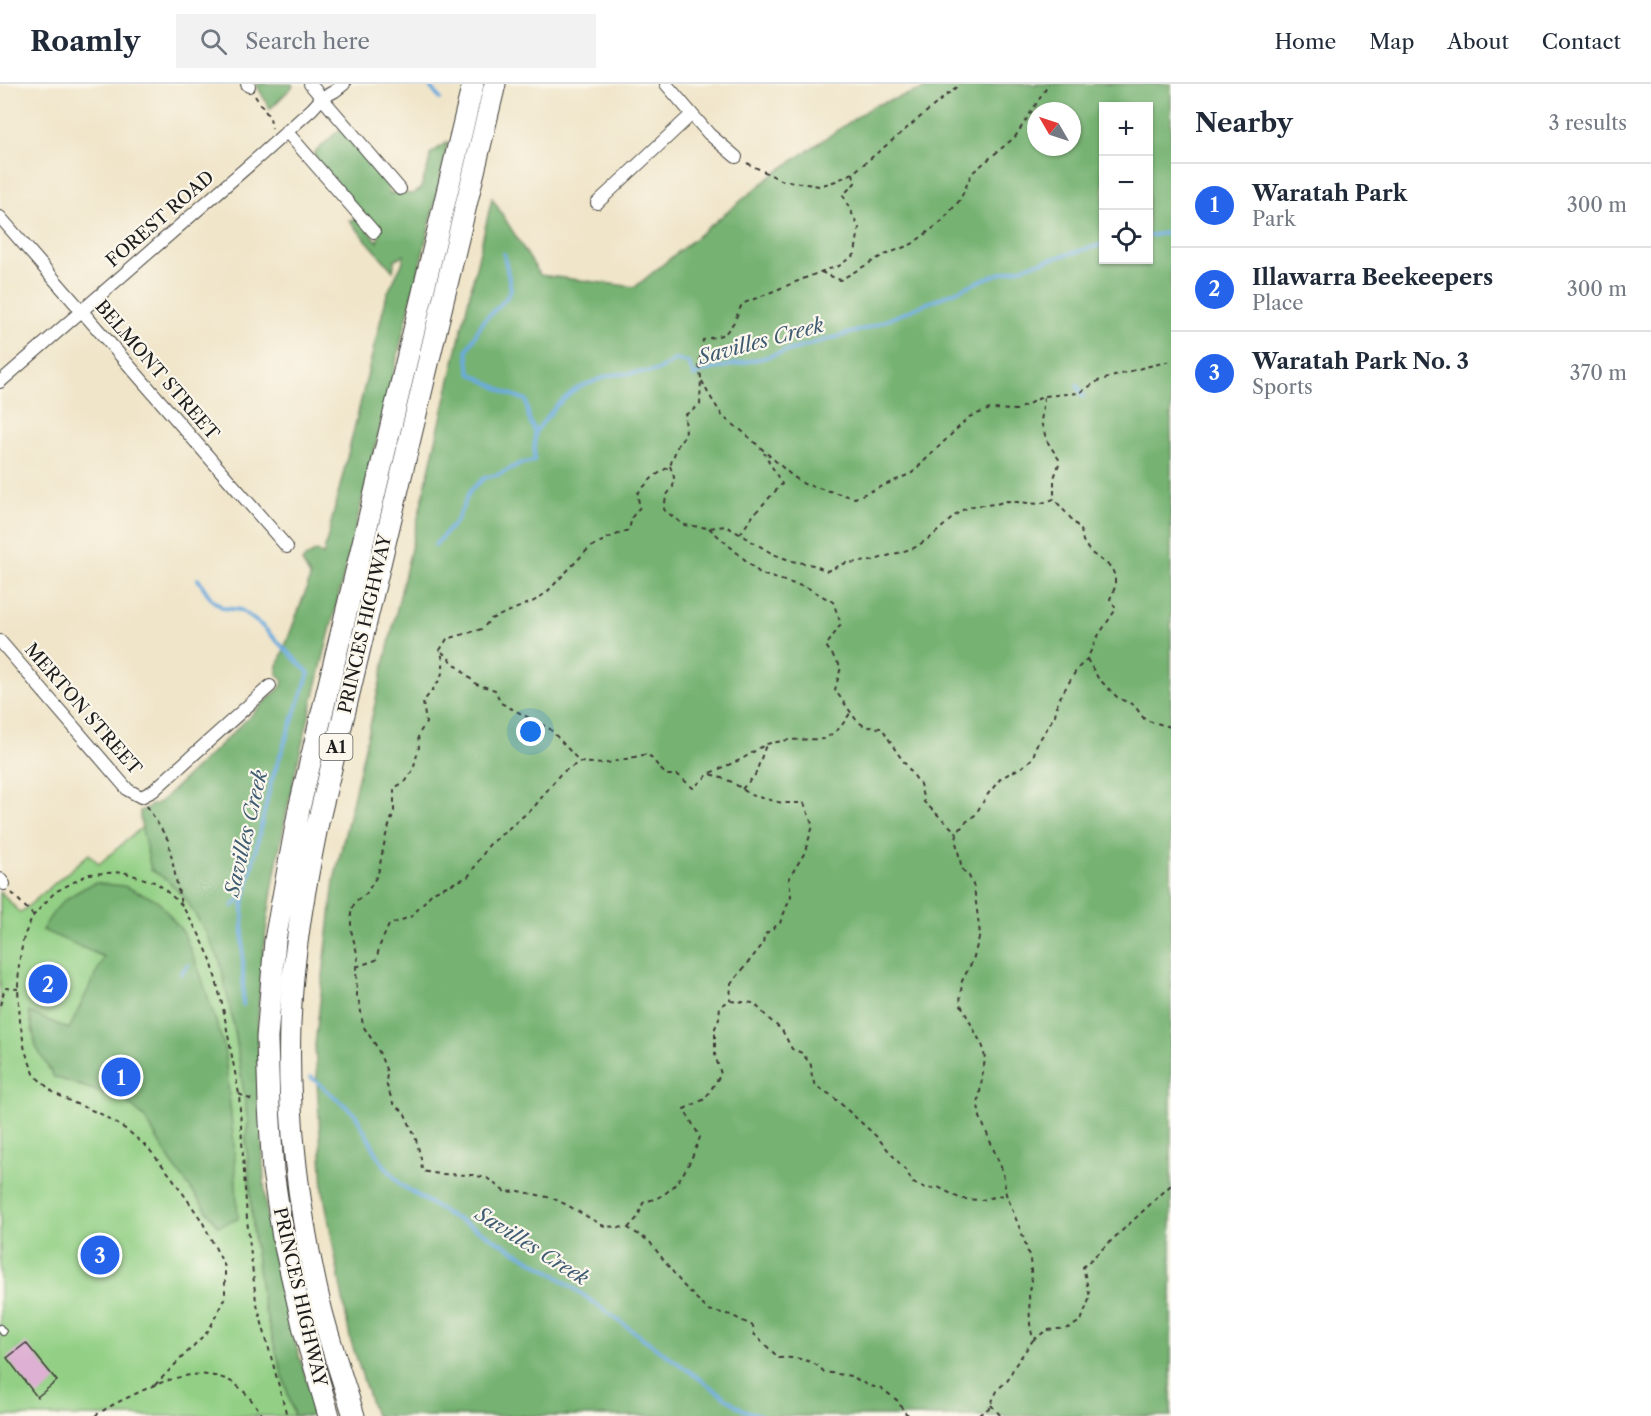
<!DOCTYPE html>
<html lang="en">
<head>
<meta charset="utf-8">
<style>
	body { margin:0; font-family:"Libre Caslon Text",serif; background:#f2f2f3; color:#1f2937 }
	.controls { position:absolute; right:18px; top:18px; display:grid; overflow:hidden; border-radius:0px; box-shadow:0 2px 4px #0004 }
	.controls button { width:54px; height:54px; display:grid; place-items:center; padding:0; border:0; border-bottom:2px solid #e0e1e3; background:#fff; color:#1f2937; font:30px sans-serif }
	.compass { position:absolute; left:1027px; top:18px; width:54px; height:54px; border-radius:50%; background:#fff; box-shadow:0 2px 4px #0004; rotate:309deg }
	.you { position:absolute; left:531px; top:648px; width:21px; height:21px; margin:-15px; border:4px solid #fff; border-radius:50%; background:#1a73e8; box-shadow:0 0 0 9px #1a73e833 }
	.badge { display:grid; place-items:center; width:39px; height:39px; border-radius:50%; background:#2563eb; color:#fff; font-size:20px; font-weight:700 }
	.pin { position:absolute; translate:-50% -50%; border:3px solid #fff; box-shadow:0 2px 6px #0006 }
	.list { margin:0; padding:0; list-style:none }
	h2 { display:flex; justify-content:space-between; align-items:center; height:78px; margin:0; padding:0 24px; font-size:26px }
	h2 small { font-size:20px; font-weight:400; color:#747a83 }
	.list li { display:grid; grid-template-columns:39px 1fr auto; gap:18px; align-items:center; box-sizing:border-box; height:84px; padding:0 24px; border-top:2px solid #e0e1e3 }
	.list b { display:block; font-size:22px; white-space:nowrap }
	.list p { margin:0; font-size:20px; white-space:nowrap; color:#747a83 }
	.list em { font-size:20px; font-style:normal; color:#747a83 }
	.icon { flex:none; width:33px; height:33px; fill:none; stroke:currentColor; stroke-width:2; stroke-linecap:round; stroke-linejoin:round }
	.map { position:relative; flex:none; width:1171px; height:1332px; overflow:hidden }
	header { display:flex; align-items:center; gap:36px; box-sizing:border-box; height:84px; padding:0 30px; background:#fff; border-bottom:2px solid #e0e1e3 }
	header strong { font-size:28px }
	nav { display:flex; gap:33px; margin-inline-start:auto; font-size:21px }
	.search { width:420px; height:54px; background:#f2f2f3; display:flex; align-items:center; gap:15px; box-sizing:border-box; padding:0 21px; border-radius:0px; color:#747a83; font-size:22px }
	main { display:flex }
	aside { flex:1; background:#fff }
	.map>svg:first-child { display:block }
	.green { fill:#93d085; stroke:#587650; stroke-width:1.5 }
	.forest { fill:#76b272; stroke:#496747; stroke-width:1.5; fill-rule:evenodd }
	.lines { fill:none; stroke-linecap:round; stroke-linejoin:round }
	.stream { stroke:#6aaadd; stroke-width:4 }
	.building { fill:#deb0d3 }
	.service-casing { stroke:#3c3a36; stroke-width:8 }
	.minor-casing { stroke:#3c3a36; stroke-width:14 }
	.trunk-casing { stroke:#3c3a36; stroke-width:23 }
	.path { stroke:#3c3a36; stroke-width:2; stroke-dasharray:4.5 4.5; stroke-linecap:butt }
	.service { stroke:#fff; stroke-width:6 }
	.minor { stroke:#fff; stroke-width:12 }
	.trunk { stroke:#fff; stroke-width:21 }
	.labels { text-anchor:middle; stroke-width:4.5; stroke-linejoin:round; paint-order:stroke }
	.shield { fill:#fbf7ec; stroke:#5f5e5a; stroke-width:1.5 }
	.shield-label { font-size:16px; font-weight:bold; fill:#1c1c1c }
	.street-label { font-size:18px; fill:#1c1c1c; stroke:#fbf7ec }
	.water-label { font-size:20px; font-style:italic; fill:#3f5c73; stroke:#fbf7ec }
</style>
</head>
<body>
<header>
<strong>Roamly</strong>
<div class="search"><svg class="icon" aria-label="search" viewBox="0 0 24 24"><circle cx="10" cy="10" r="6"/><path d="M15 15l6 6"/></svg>Search here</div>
<nav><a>Home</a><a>Map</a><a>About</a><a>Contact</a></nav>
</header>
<main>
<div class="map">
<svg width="1171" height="1332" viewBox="0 0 1171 1332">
	<rect width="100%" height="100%" fill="#fbf7ec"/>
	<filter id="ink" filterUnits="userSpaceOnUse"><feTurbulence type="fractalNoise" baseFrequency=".0167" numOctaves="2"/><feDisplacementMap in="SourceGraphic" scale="12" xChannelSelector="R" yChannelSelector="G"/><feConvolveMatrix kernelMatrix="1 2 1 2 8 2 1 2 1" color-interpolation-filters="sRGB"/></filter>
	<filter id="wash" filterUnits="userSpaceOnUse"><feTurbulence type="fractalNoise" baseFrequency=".008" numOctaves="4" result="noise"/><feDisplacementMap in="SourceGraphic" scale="24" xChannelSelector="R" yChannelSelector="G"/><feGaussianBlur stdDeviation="1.35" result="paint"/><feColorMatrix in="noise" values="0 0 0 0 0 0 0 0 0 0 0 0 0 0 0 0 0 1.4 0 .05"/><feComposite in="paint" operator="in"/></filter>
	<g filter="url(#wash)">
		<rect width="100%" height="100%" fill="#f0e5c9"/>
		<!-- green -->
		<path class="green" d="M169 720 240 796 236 954 248 1039 246 1054 254 1155 263 1220 294 1332H0V807L20 829 89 770 99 780Z"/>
		<!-- forest -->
		<path class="forest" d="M256 0H292L293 2 270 25Z
			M939 0H1171V1332H375L350 1254 323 1106 315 961 334 797 492 114 540 191 635 203 775 89 873 22ZM1148 22V176H1104V22ZM1036 27H1072V63H1036Z
			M340 45 386 95 390 110 395 108 412 110 420 106 429 79 430 70 448 58 430 140 296 685C279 762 264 839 259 917 256 960 260 1006 262 1049 263 1082 264 1115 269 1148 279 1211 299 1272 318 1332H294L263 1220 254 1155 246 1054 248 1039 236 954 220 877 204 845 185 814 166 795 151 786 140 735V727L161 717 281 603 283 597 277 590V584L309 498 310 492 302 478 306 473 317 467 323 472 387 210 402 180 404 171 395 175 393 187 349 136 358 135 378 158 379 150 313 70Z
			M94 799 124 802 157 816 183 848 200 889 224 962 234 1060 238 1135 218 1142 171 1078 144 1033 124 1016 54 993 36 963 29 928 69 945 104 873 42 846C58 818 66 813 94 799Z"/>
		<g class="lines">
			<!-- stream -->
			<path class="stream" d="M428 0 440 15
				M1148 152 1171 148
				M504 170 511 205 507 213 499 222 484 236 467 266 470 289 507 309 526 316 529 335 535 348
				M1077 301 1083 312
				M435 461 457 436 470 407 484 394 500 390 519 380 534 377 535 348 557 321 577 304 610 291 657 287 675 276 688 278 694 292 700 288 763 274 868 244 992 192 1104 160
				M198 495 212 516 223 524 241 526 261 541 309 589 271 698 243 822V921
				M233 822 245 809
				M181 890 188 881
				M311 993 355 1030 381 1077 401 1101 447 1130 482 1148 551 1188 743 1326 762 1332"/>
		</g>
		<g id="blocks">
			<!-- building -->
			<path class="building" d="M47 884 63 892V908L48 918 34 909 33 892Z
				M26 1259 57 1297 37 1313 7 1274Z"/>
		</g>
	</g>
	<g filter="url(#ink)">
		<use href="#blocks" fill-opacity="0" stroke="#3c3a36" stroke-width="1.5"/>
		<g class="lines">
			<!-- service casing -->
			<g class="service-casing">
				<path id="service" d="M0 1244 3 1248"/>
			</g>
			<!-- minor casing -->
			<g class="minor-casing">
				<path id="minor" d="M247 0 249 2
					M310 0 400 105
					M666 0 709 50 736 73
					M286 47 374 148
					M597 119 691 31
					M0 133 287 463
					M0 298 262 70 312 25 322 14 335 7 344 0
					M0 557 128 706 141 713 153 707 270 602
					M0 795 4 800"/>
			</g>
			<!-- trunk casing -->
			<g class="trunk-casing">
				<path id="trunk" d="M329 1332 304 1246 283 1154 273 1087 269 1022 267 954 275 856 299 725 473 0
					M354 1332C343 1296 330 1260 321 1224 299 1131 287 1036 290 941 292 874 304 808 317 743L495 0"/>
			</g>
			<!-- path -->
			<path class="path" d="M255 12 270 34 272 44
				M747 79 781 96 819 102 836 97 853 89 960 0
				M853 89 855 99 843 111 859 144 855 170 839 182 820 188 742 220 734 238 725 250 703 256 699 280 701 294 700 321 685 331 686 351 679 358 670 382 653 393 637 410 640 423 632 433 629 446 608 454 589 464 546 509 534 517 491 535 482 545 447 555 440 566C449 589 437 600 423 618L426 639 418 651 419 663 413 686 406 697 394 704V727L386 751 378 790 366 810 356 817 351 826V846L358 873 356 883 357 912 360 921 363 942 377 963 387 988 386 999 393 1019 404 1028 415 1052 421 1074 422 1087 439 1090 472 1091 487 1094 505 1108 519 1107 552 1114 565 1120 604 1142 628 1144 649 1157 683 1201 708 1226 731 1231 753 1242 754 1250 779 1274C795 1273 814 1275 824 1288L851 1292 869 1302 881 1304 898 1317 904 1328 910 1332
				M821 188 840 196 882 172 912 160 940 139 960 116 972 89 1015 53 1049 0
				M702 297 708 309 723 333 742 347 791 391 804 400 855 414 912 389 969 333 990 325 1016 326 1044 312 1079 309 1098 297 1145 283 1171 277
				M1044 313 1041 338 1047 357 1060 377 1054 394V415
				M670 382 674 393 673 403 666 412 664 426 684 441 709 444 726 442 773 470 792 477 813 481 827 487 846 479 871 477 914 464 931 453 960 427 973 422 996 420 1007 417 1039 420 1054 415 1081 446 1083 457 1090 468 1111 483 1115 492V503L1110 515 1116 525 1098 552 1087 575 1077 585 1058 617 1055 631 1036 662 1033 674 1022 683 1001 694 988 710 975 731 966 738 957 749 956 758 962 785 969 792 974 803 980 850 973 876 962 897 960 919 983 963 985 975 978 1021 980 1033 1003 1088 1006 1110 1024 1155 1030 1175 1032 1199 1029 1210 1030 1240 1033 1256 1014 1283 1008 1296 998 1305 989 1324 977 1332
				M709 444 761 490 808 504 833 518 841 540 826 562 841 583 835 606 857 637 866 643 882 644 896 667 920 700 924 718 957 749
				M740 450 755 429 782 400 764 369
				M442 568 476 600 495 606 501 619 550 645 580 678
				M1087 575 1098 594 1118 614 1134 621 1145 636 1171 643
				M711 690 732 698 751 711 782 719H804L813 742 804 770 789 794 791 812 780 839 764 851 763 860 731 900 730 917
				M742 705 755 691 766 661
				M147 722 168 756 181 820
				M12 809 33 831
				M356 883 376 876 380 861 389 841 412 832 433 808 468 793 489 761 534 723 561 689 580 678 603 680 648 670 666 691H678L693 704 710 689 742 675 766 660 788 656 825 655 840 644 851 628
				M0 921 5 904 18 905
				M239 1010 252 1016
				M628 1144 638 1133 643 1119C649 1116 656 1115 661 1112 681 1101 693 1073 700 1053L684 1025 705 1015 721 990 715 971V944L719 935 720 922 730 917 754 919 769 935 782 946 792 965 802 969 811 981 812 995 817 1003 831 1011 876 1052 907 1088 913 1099 928 1105 938 1103 961 1115 982 1116 1006 1110
				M1033 1256 1047 1246 1068 1244 1081 1237 1090 1213 1083 1183 1171 1101
				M155 1301 209 1246 225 1213V1183L202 1137 171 1092 148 1064 127 1046 101 1030 74 1019 54 1009 35 992 25 967 20 937 18 905 19 879 24 852 33 832 55 808 89 790 123 788 157 799 181 820 199 850 211 876 223 924 239 1010 247 1135 256 1217 287 1332
				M991 1321 1001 1332
				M95 1332C106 1324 118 1318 131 1312 160 1298 195 1282 228 1296 243 1303 254 1319 263 1332"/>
			<!-- service -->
			<use href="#service" class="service"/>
			<!-- minor -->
			<use href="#minor" class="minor"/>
			<!-- trunk -->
			<use href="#trunk" class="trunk"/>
		</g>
	</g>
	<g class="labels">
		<!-- shield labels -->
		<rect class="shield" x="319.5" y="650" width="33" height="26" rx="4.5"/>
		<g class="shield-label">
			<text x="336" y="669">A1</text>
		</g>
		<!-- street labels -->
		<g class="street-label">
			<text transform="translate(160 135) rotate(-41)" y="6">FOREST ROAD</text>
			<text transform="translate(157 286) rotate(49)" y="6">BELMONT STREET</text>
			<text transform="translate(365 540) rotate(-77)" y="6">PRINCES HIGHWAY</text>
			<text transform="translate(83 625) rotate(49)" y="6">MERTON STREET</text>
			<text transform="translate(300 1213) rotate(77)" y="6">PRINCES HIGHWAY</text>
		</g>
		<!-- water labels -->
		<g class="water-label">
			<text transform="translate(761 257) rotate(-15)" y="7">Savilles Creek</text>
			<text transform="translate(246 749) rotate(-77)" y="7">Savilles Creek</text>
			<text transform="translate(532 1162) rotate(32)" y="7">Savilles Creek</text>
		</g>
	</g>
</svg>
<div class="controls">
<button>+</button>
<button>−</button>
<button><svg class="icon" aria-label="locate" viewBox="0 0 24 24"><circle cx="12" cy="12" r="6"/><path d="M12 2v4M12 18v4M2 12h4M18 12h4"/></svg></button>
</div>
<svg class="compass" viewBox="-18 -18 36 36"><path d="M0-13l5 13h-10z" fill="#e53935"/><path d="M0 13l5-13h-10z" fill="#747a83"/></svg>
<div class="you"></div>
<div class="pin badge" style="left:121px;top:993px">1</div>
<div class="pin badge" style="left:48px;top:900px">2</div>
<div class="pin badge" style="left:100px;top:1171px">3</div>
</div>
<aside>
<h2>Nearby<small>3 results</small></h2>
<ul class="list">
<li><span class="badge">1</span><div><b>Waratah Park</b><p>Park</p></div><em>300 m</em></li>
<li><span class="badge">2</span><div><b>Illawarra Beekeepers</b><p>Place</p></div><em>300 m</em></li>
<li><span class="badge">3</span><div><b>Waratah Park No. 3</b><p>Sports</p></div><em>370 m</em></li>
</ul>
</aside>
</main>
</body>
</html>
